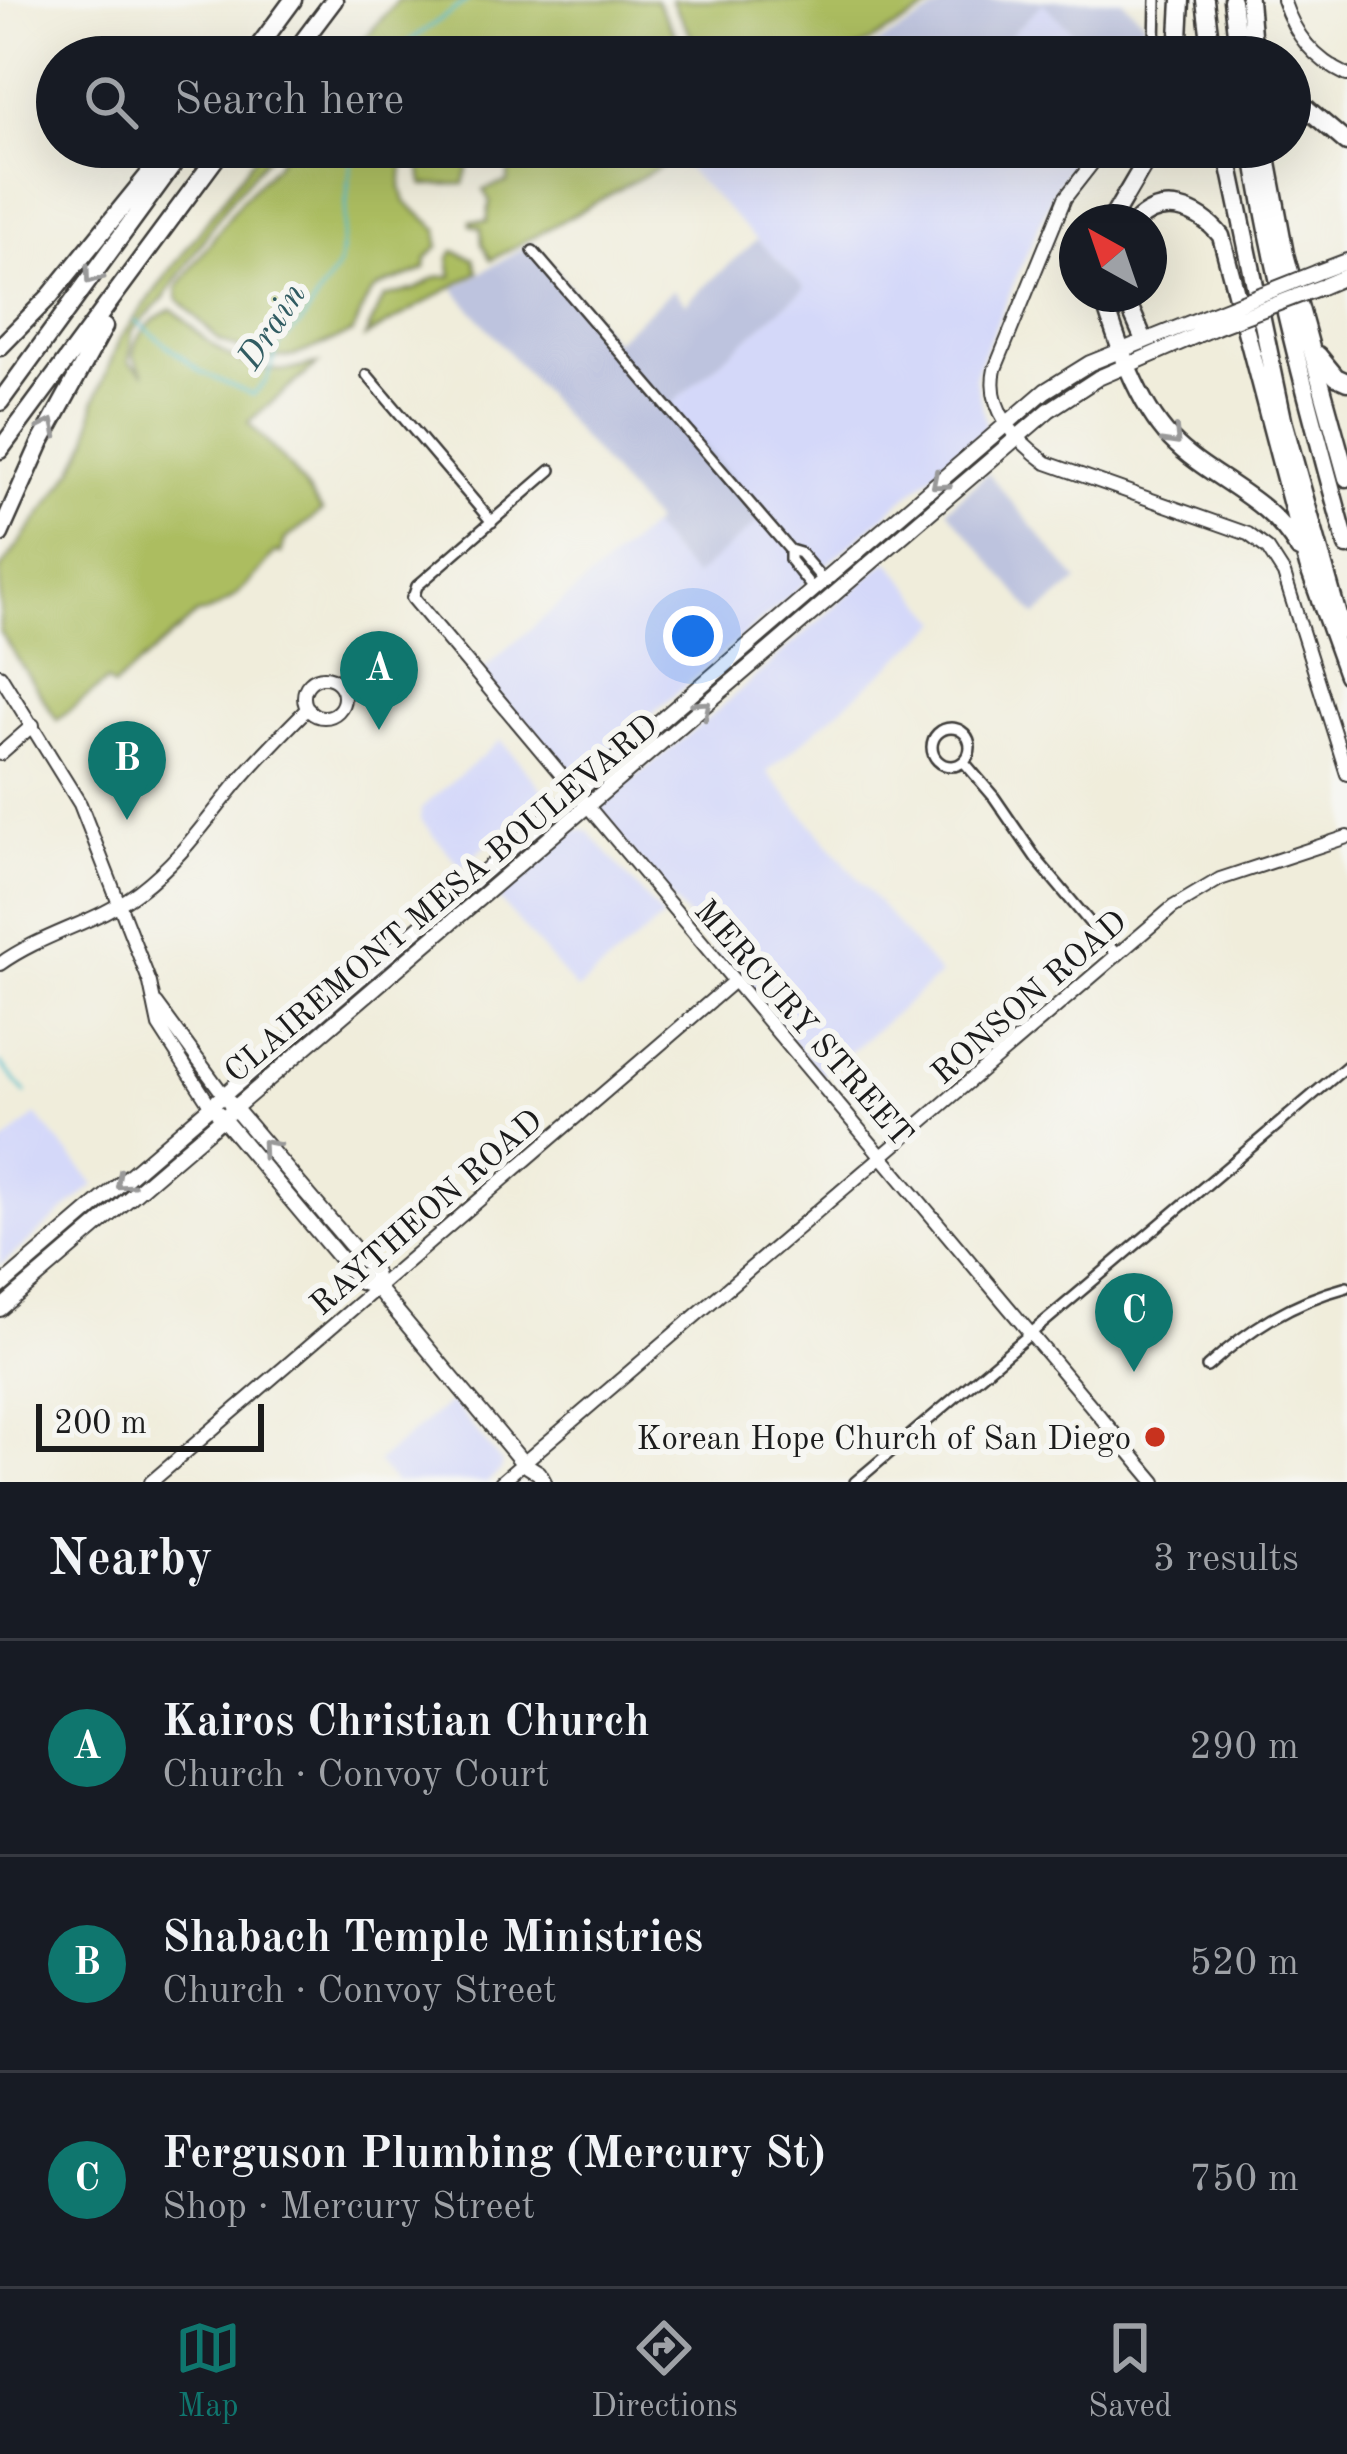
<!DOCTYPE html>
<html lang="en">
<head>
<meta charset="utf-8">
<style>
	body { margin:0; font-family:"Old Standard TT",serif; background:#242831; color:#f1f3f6 }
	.compass { position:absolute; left:1059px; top:204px; width:108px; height:108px; border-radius:50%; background:#171b24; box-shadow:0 12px 48px #0002; rotate:320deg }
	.scale { position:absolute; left:36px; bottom:30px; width:228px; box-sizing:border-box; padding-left:12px; border:6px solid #1c1c1c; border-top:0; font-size:33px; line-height:42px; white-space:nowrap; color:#1c1c1c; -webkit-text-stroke:9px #f6f6f2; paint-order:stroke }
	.you { position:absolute; left:693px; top:636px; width:42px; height:42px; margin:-30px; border:9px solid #fff; border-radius:50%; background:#1a73e8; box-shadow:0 0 0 18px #1a73e833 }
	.badge { display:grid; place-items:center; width:78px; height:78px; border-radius:50%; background:#0f766e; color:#fff; font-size:39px; font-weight:700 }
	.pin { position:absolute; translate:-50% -99px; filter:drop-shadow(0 3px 6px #0008) }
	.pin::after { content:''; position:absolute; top:63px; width:42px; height:36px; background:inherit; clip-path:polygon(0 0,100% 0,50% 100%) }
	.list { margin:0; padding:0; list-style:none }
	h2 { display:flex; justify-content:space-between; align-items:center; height:156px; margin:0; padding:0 48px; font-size:51px }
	h2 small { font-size:39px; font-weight:400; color:#9ea1a6 }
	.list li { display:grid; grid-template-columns:78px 1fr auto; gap:36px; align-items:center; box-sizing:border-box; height:216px; padding:0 48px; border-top:3px solid #363941 }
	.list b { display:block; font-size:45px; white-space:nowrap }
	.list p { margin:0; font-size:39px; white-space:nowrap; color:#9ea1a6 }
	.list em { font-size:39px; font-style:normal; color:#9ea1a6 }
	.icon { flex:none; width:66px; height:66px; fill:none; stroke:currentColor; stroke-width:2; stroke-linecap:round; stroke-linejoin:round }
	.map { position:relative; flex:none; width:1347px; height:1482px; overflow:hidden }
	.search { position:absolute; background:#171b24; box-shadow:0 12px 48px #0002; left:36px; right:36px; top:36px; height:132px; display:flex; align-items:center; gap:30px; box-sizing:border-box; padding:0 42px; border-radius:66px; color:#9ea1a6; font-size:45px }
	.sheet { height:804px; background:#171b24 }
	nav { display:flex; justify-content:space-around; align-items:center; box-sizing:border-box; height:168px; border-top:3px solid #363941; background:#171b24; font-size:33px; color:#9ea1a6 }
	nav a { display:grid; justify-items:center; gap:6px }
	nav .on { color:#0f766e }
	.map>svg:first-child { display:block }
	.built { fill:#d4d8f9 }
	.industrial { fill:#bdc3de }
	.green { fill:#acbd61; stroke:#646c3e; stroke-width:3 }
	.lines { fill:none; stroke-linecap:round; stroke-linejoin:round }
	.stream { stroke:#50bdca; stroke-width:3 }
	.street-casing { stroke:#3c3b39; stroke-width:14 }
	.secondary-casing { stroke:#3c3b39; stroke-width:16 }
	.primary-casing { stroke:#3c3b39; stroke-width:18 }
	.highway-casing { stroke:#3c3b39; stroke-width:21 }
	.street { stroke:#fff; stroke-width:9 }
	.secondary { stroke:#fff; stroke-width:12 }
	.primary { stroke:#fff; stroke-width:14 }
	.highway { stroke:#fff; stroke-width:16 }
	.primary-bridge-casing { stroke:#3c3b39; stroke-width:18; stroke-linecap:butt }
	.primary-bridge { stroke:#fff; stroke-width:14 }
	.oneway { stroke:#999 }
	.poi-dot { fill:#c8321e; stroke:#f6f6f2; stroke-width:4.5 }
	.labels { text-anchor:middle; stroke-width:12; stroke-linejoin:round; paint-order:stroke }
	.street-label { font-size:33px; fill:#1c1c1c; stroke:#f6f6f2 }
	.poi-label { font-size:33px; fill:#1c1c1c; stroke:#f6f6f2; text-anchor:end }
	.water-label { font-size:36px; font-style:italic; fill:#315c62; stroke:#f6f6f2 }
</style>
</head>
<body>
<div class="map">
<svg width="1347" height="1482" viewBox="0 0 1347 1482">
	<rect width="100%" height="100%" fill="#f6f6f2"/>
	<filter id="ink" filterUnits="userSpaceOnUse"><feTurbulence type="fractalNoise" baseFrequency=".00833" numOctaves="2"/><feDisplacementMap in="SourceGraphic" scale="24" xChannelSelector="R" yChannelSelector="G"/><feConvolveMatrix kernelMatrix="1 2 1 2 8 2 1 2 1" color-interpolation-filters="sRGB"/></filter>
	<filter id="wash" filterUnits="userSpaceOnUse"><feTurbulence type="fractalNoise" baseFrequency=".004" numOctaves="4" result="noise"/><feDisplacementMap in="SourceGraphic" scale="48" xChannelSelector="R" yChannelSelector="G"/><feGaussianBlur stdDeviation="2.7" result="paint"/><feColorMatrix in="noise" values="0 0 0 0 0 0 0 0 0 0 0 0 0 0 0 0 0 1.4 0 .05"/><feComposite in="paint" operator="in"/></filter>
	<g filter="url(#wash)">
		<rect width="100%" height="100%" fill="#f0eddb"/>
		<!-- built -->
		<path class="built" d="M1043 3 1086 43 1099 57H988Z
			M700 147H864L880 163 896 147H1086L1056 186 978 366 975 378 986 423 984 430 825 566 818 565 820 570 571 784 480 672 650 527 694 577 670 405 805 288 678 160Z
			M888 560 941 622 767 772 940 975 822 1076 596 809 704 722Z
			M501 740 546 794 461 867 420 819 421 808Z
			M576 830H587L663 918 577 990 497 897Z
			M36 1115 95 1184 0 1266V1146Z
			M451 1401 502 1463 501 1471 487 1482H394L377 1462Z"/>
		<!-- industrial -->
		<path class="industrial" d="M954 0H1122L1145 22 1139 57H1099L1043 3 988 57H855Z
			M757 240 805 288 670 405 765 516 694 577 650 527 654 522 454 289 533 242 614 341 673 290 686 303Z
			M988 473 1078 581 1036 616 947 509Z"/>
		<!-- green -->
		<path class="green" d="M398 0H656L688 57H349Z
			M671 0H945L843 57H703Z
			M262 147H276L230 201 163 299 132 331 129 362 145 374C143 372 134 359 134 356 131 336 156 316 172 309 208 340 236 375 289 370 299 369 308 365 318 364L248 422 290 467 322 511 285 540 281 553 275 552C260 573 225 613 197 614L113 687 107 681 57 720 0 632V570L74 469 89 438 94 403 120 338Z
			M287 147H405L401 187 405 202 438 229V247L426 258 425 268C409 280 383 279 370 295 361 306 360 321 352 333L294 356 265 359 220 341 178 299 177 288 239 203 276 165Z
			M424 147H468L471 157 464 184 423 185 419 152Z
			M503 147H696L491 260 482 244 481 228 471 225V221L487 222 490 201 483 190 507 182 509 171Z
			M454 251 474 259 478 272 365 337 384 297 416 289 436 277 452 276 449 258Z"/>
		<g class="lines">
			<!-- stream -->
			<path class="stream" d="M395 57 411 40 468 0
				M136 321 201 372 253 395 266 381 279 345 300 325 339 265 353 147
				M0 1063 26 1093"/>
		</g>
	</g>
	<g filter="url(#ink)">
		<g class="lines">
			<!-- street casing -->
			<g class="street-casing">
				<path id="street" d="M1155 46 1156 0
					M533 251 790 550 800 553 824 581
					M367 375 492 522
					M790 550V560L814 590
					M413 598 417 586 551 470
					M932 747a19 19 0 1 1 38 0a19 19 0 1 1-38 0Z
					M964 762 994 797 1038 861 1117 955
					M1207 1367C1250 1328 1291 1302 1347 1287
					M855 1482 1347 1066"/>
			</g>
			<!-- secondary casing -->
			<g class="secondary-casing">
				<path id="secondary" d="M1283 0C1295 35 1313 59 1347 75
					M1153 57 1155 46
					M1105 147 1065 198 995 369C986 409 1016 440 1047 463L1248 534 1268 549 1284 574 1347 774
					M413 598 1155 1482
					M0 675 80 804 150 983 159 1026 210 1105
					M304 697a20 20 0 1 1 40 0a20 20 0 1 1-40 0Z
					M0 754 33 725
					M0 964C43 933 97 923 139 891 182 858 204 823 238 782 260 756 284 732 308 708
					M157 1004 223 1094
					M151 1482 734 981
					M501 1482 1173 907 1220 879 1347 837"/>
			</g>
			<!-- primary casing -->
			<g class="primary-casing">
				<path id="primary" d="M1318 272 1347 261
					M1321 287 1347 276
					M230 1103 374 1272 377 1288
					M218 1113 360 1282 377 1288 523 1463 539 1473 544 1482
					M0 1287 1045 391 1090 363 1212 314
					M0 1309 1049 410 1098 378 1216 327"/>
			</g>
			<!-- highway casing -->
			<g class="highway-casing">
				<path id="highway" d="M1205 0 1212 57
					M1232 0 1239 57
					M1249 0 1254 57
					M251 57 293 0
					M291 57 334 0
					M1178 57 1181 0
					M1290 94 1347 143
					M1226 147 1284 424 1342 630
					M1253 147C1274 282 1311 414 1347 546
					M1265 147 1285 254 1347 478
					M1110 222 1154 147
					M1136 222C1164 195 1200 210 1221 236L1308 566 1347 675
					M1102 294C1117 341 1136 402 1171 439 1211 480 1269 496 1299 550
					M1124 294 1144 340
					M0 347 50 296 171 147
					M1318 355 1336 377 1347 382
					M0 402 186 147
					M0 450 224 147
					M0 534 41 442 104 327"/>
			</g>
			<!-- street -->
			<use href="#street" class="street"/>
			<!-- secondary -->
			<use href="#secondary" class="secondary"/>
			<!-- primary -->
			<use href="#primary" class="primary"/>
			<!-- highway -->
			<use href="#highway" class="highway"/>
			<!-- primary-bridge casing -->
			<g class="primary-bridge-casing">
				<path id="primary-bridge" d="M1212 314 1318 272
					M1216 327 1321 287"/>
			</g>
			<!-- primary-bridge -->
			<use href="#primary-bridge" class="primary-bridge"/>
		</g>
		<!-- one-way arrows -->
		<defs><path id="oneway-chevron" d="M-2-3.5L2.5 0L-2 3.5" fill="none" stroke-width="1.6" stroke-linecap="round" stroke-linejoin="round" transform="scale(3)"/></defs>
		<g class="oneway">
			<use href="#oneway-chevron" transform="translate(92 276) rotate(126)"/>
			<use href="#oneway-chevron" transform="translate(49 427) rotate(-64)"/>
			<use href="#oneway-chevron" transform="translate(1173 438) rotate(46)"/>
			<use href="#oneway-chevron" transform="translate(939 482) rotate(139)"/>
			<use href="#oneway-chevron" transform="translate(703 708) rotate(-41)"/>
			<use href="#oneway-chevron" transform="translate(268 1147) rotate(-131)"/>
			<use href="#oneway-chevron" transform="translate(123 1182) rotate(139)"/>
		</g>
	</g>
	<!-- markers -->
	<circle class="poi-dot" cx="1155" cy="1437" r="12"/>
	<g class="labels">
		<!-- street labels -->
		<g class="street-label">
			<text transform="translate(440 897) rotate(-40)" y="12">CLAIREMONT MESA BOULEVARD</text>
			<text transform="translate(1028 996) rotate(-41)" y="12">RONSON ROAD</text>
			<text transform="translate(805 1022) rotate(49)" y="12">MERCURY STREET</text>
			<text transform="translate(425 1211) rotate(-41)" y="12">RAYTHEON ROAD</text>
		</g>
		<!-- poi labels -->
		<g class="poi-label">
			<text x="1131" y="1449">Korean Hope Church of San Diego</text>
		</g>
		<!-- water labels -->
		<g class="water-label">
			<text transform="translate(270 325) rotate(-57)" y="13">Drain</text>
		</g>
	</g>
</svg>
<svg class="compass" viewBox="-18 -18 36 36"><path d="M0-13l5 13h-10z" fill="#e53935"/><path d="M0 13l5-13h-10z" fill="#9ea1a6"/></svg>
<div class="scale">200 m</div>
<div class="you"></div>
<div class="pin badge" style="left:379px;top:730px">A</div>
<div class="pin badge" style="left:127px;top:820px">B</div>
<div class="pin badge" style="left:1134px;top:1372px">C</div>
<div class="search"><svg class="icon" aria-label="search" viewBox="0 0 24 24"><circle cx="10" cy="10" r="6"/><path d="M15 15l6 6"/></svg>Search here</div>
</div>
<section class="sheet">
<h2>Nearby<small>3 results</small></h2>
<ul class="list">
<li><span class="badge">A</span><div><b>Kairos Christian Church</b><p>Church · Convoy Court</p></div><em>290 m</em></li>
<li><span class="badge">B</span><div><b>Shabach Temple Ministries</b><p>Church · Convoy Street</p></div><em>520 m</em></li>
<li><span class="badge">C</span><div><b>Ferguson Plumbing (Mercury St)</b><p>Shop · Mercury Street</p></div><em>750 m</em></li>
</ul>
</section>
<nav>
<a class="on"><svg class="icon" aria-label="map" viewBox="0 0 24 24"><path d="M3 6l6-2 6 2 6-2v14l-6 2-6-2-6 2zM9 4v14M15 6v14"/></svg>Map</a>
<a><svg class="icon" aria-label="directions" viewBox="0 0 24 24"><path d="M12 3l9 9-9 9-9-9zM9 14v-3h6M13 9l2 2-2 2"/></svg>Directions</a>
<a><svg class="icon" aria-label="saved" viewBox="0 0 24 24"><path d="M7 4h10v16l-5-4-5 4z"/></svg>Saved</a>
</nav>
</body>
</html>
